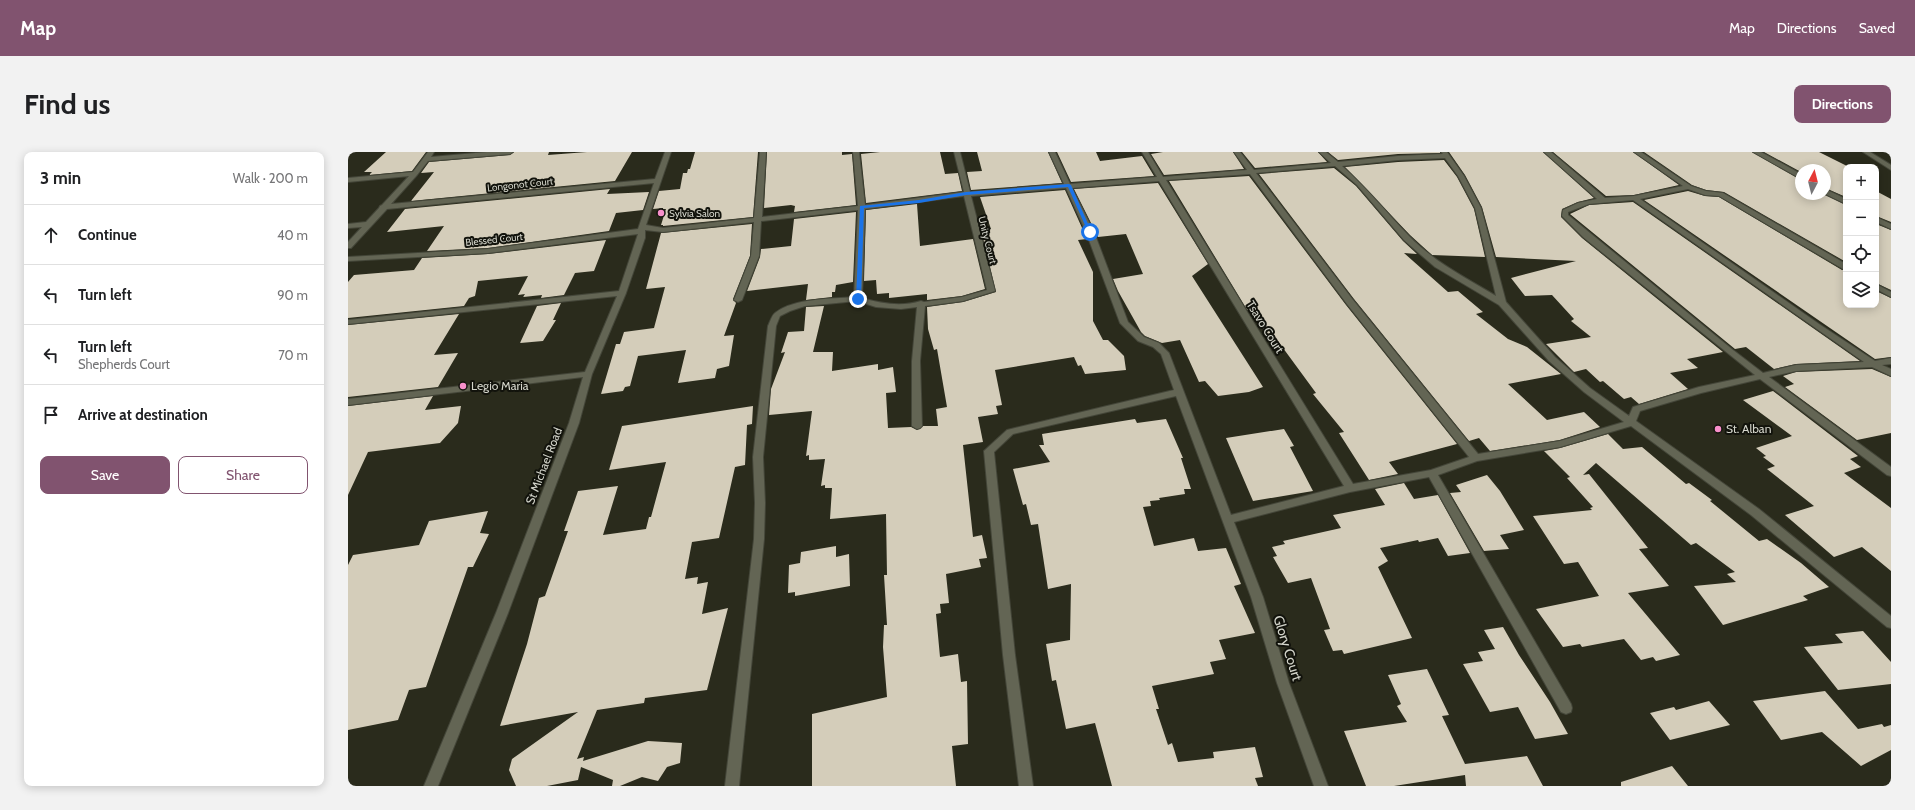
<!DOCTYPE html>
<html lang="en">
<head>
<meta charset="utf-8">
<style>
	body { margin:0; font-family:Cabin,sans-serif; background:#f2f2f2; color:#202124 }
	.controls { position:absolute; right:12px; top:12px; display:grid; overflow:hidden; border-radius:8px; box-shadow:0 2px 10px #0003 }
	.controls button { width:36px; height:36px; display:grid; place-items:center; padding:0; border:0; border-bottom:1px solid #e0e0e0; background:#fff; color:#202124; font:20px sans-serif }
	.compass { position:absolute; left:1447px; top:12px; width:36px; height:36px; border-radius:50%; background:#fff; box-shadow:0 2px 10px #0003; rotate:7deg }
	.stop { position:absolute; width:12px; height:12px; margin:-9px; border:3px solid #1a73e8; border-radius:50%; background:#fff }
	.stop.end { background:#1a73e8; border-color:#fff; box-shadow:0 1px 4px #0008 }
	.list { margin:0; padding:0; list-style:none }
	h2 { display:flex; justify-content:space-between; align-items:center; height:52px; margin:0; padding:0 16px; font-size:17px }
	h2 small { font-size:13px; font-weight:400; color:#757577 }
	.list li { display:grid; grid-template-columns:26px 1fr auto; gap:12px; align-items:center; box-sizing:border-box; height:60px; padding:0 16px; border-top:1px solid #e0e0e0 }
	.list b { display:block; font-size:15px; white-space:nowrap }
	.list p { margin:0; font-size:13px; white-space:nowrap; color:#757577 }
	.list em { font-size:13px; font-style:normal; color:#757577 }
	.actions { display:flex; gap:8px; padding:12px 16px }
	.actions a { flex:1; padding:9px 0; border:1px solid #81536f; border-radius:8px; text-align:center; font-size:14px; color:#81536f }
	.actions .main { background:#81536f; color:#fff }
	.icon { flex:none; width:22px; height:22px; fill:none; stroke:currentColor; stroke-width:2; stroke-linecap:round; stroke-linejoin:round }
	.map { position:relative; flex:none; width:1543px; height:634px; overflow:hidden; border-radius:8px }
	header { display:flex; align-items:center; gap:24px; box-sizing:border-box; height:56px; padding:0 20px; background:#81536f; color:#fff }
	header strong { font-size:19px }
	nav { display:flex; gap:22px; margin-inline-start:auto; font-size:14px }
	.intro { display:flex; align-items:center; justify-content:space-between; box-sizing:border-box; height:96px; padding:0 24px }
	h1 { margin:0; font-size:28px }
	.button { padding:10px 18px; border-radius:8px; background:#81536f; color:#fff; font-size:14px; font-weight:700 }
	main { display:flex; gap:24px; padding:0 24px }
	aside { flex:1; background:#fff; border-radius:8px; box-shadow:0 2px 10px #0003 }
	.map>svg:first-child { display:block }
	.building { fill:#d4cdba }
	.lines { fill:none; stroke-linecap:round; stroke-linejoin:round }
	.street-casing { stroke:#444639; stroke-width:2 }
	.street { fill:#636554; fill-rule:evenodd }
	.route { fill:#1a73e8 }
	.poi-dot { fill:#f890cb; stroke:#12130c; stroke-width:1.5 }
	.labels { text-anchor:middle; stroke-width:4; stroke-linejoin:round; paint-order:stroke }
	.far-street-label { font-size:10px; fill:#d4d5cb; stroke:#12130c }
	.far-poi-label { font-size:10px; fill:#d4d5cb; stroke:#12130c; text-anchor:start }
	.street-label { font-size:12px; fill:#d4d5cb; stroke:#12130c }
	.poi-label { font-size:12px; fill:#d4d5cb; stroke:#12130c; text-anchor:start }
	.near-street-label { font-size:14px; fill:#d4d5cb; stroke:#12130c }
</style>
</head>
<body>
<header>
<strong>Map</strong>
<nav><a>Map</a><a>Directions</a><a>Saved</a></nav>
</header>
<div class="intro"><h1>Find us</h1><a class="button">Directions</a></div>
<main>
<aside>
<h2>3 min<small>Walk · 200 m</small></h2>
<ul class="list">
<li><svg class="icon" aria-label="ahead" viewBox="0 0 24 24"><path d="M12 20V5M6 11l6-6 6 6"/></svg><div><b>Continue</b></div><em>40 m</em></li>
<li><svg class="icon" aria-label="left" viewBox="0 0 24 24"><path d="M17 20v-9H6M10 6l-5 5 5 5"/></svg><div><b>Turn left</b></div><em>90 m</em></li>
<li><svg class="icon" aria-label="left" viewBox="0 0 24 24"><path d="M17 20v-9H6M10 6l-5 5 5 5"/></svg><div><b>Turn left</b><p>Shepherds Court</p></div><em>70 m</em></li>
<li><svg class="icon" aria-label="arrive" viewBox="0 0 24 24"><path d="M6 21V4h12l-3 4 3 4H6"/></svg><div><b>Arrive at destination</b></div></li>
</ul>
<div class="actions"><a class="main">Save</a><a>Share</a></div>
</aside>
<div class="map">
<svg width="1543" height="634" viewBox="0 0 1543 634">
	<rect width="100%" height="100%" fill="#2a2b1c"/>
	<!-- building -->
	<path class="building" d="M38 0H78L64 19 21 23 24 20H16Z
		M166 0H201L200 3 239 0H284L267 29 63 49 86 20 73 21 81 10 162 3Z
		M347 0H410L405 65 315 74V73H313L318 57H315V56L305 57 311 39 332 37 335 21H339L340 17H342Z
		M419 0H494V3L504 2 508 53 446 60 447 54 443 53 416 56Z
		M532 0H592L597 22 610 21 614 39 518 51 513 2Z
		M629 0H700L714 31 623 38 619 20 634 19Z
		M709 0H748L752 9 794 4 806 24 723 30Z
		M815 0H885L896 17 816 23 803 2Z
		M894 0H970L979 10 907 16Z
		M980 0H1092V1L1050 2 990 8Z
		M1101 0H1195L1246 46 1230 50 1214 57 1213 65 1234 86 1375 200 1339 207 1350 216 1322 221 1340 237 1291 252 1283 245 1276 247 1255 229 1252 230 1238 217 1226 220 1198 192 1243 185 1223 169 1226 167 1204 143 1177 144 1163 126 1228 109 1148 105 1134 55 1117 23Z
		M1205 0H1285L1331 33 1286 43 1258 44Z
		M1296 0H1404L1453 28V42H1476L1498 53V110L1376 40 1358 38 1344 33Z
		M1416 0H1471L1501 15H1498V45L1477 36V18H1453V20Z
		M1096 8 1109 25 1126 57 1137 105 1084 103 1062 83 997 15 1050 10Z
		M986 16 1008 34 1055 89 1069 102 1056 101 1100 140 1110 139 1135 160 1128 162 1160 187 1179 195 1213 222 1160 232 1199 268 1236 260 1252 275 1212 288 1142 299 1131 286 1121 289 1006 147 911 22Z
		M901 24 998 153 1109 292 1041 310 1050 322 1021 328 991 281 996 280 965 242 968 241 924 181 920 182 898 156 821 29Z
		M810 31 860 112 844 124 915 235 901 240 870 244 857 229 851 230 832 188 814 191 797 184 793 180 770 139 765 127 795 122 778 82 750 85 726 37Z
		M262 37 259 42 301 40 295 58 268 61 261 79 140 96 79 99 96 74 39 80 57 57Z
		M717 38 739 87 730 88 745 120V169L755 188H760L776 204 778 218 737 222 733 213 730 214 726 205 647 218 654 253 648 254 650 262 630 265 635 290 615 293 625 385 634 383 639 406 631 407 633 415 598 422 601 451 592 452 593 461 588 462 592 505 610 502 613 530 619 529 620 592 604 594 608 634H464V562L539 545 535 495 536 473H539L536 423H539L538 362 482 367 484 336H477V333L473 334 477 307 461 308V303L458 304 464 259 421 263 423 237 437 200 433 201 440 180 456 179 458 155 476 154 465 200H485L484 219 530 212V218L545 215 548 240 538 241 540 276 563 275 569 278 575 274H590L588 257 599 255 589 197 586 198 580 177 579 155 615 150 648 140 635 86 639 85 637 77H643L632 45Z
		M1340 39 1357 44 1371 45 1494 118H1498V153H1528V139L1543 146V205L1527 207 1296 48Z
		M1528 39 1543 47V70L1528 64Z
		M1285 50 1512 209 1448 212 1426 217 1398 195 1387 197 1222 62 1241 53Z
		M569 52 572 94 625 87 637 137 614 144 579 148V142L541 146V141L529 142 528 128 516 129 518 58Z
		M508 60 505 130 488 133 487 140H484V145L458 148 460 132 399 139 412 105 413 97 443 94 446 67Z
		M404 72 402 104 385 147 388 151 376 184 386 183 381 214 369 217 367 226 330 231 338 198 290 204 282 234 277 235 275 239 253 242 268 192H272L276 180 306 176 317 135 298 137 313 81Z
		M1528 72 1543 78V138L1528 131Z
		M258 88 246 119 227 121 216 143 193 146 194 143 175 145 177 142 170 143 180 124 130 129 127 144 121 146 116 154 0 166V130L6 123 66 118 74 106 140 102Z
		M213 151 205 168H208L195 189 172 191 189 154Z
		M111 162 86 203 110 201 90 235 0 245V173Z
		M1524 217 1543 225V281L1509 288 1437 235 1446 232 1435 224 1448 220Z
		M1425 239 1510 304 1502 307 1513 315 1496 321 1543 356V419L1514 395 1486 405 1437 363 1466 354 1419 317 1427 314 1415 305 1418 304 1408 296 1444 284 1395 248Z
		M85 244 77 258 113 254 110 271 92 291 20 300 0 343V254Z
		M405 254 404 272 399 273 397 313 387 315 371 386 344 390 337 427 350 425 349 432 360 430 354 462 380 456 359 538 297 546 296 551 249 558 229 607 236 605 235 609 300 589 334 591 332 611 319 615 310 629 294 625 272 634H264L265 628 233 615 230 628 199 634H168L161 618 164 607 230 560 152 574 179 492 191 446 197 444 220 379H216L230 339 270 334 255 383 298 377 301 365H303L318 310 261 318 274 274Z
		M787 267 789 271 818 267 835 306H833L843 337H836L837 342 811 346 812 348 802 349 803 354 795 355 806 394 846 386 850 399 878 396 893 432 886 434 907 481 871 488 878 507 862 510 866 522 804 534 811 557H808L820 593 824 591 830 610 866 606 865 600 907 595 915 625 907 626 910 634H764L747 571 718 577 708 528 704 529 698 492 722 488 723 432 700 437 690 372 683 373 678 352 675 353 665 317 702 310 691 293H696L694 282Z
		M936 277 946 294 942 295 965 339 905 349 878 286Z
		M1260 282 1275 297 1294 295 1338 332 1341 331 1364 348 1362 349 1411 389 1419 387 1453 411 1481 435 1455 444 1460 448 1375 473 1346 434 1388 430 1379 422 1387 420 1348 391 1343 393 1248 311 1235 323 1241 322 1300 396 1291 397 1321 434 1280 441 1332 503 1308 509 1305 505 1293 508 1276 487 1234 495 1232 492 1215 495 1188 457 1251 444 1230 410 1216 412 1185 364 1244 358 1242 356 1245 355 1219 326 1222 325 1196 299 1212 296Z
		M1139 323 1152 339 1176 378 1152 383 1161 397 1136 399 1102 341 1113 340 1108 333Z
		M1056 331 1066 347 1090 343 1122 401 1100 404 1090 386 1071 390 1070 388 1032 396 1040 409 1030 415 1064 486 996 502 994 498 985 499 976 478 982 477 963 426 940 431 925 405 929 404 924 395 937 392 935 389 993 376 985 363 1037 353 1027 337Z
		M140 359 132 381 141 382 125 415H120L78 535 61 538 50 568 0 578V413L5 403 71 393 81 369Z
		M488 394V405L501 402 502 434 447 444V440L440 441 441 413 452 411 453 400Z
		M1155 475 1171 503 1202 550 1220 582 1187 587 1170 555 1142 560 1115 512 1135 509 1130 500 1147 497 1136 478Z
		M1515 479 1543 510V532L1490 538 1456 495 1495 491 1487 482Z
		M1079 517 1101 563 1094 564 1117 612 1179 604 1195 634H1118L1117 623 1046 634H1018L996 579 1059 570 1049 554 1053 552 1040 523Z
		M1477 539 1510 577 1534 572 1536 575 1543 573V598L1513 614 1474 580 1433 588 1405 549Z
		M1361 549 1382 573 1322 588 1302 561 1326 555 1328 558Z
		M1324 614 1340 634H1273V630Z"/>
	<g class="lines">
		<!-- street casing -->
		<g class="street-casing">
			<path id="street" d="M80 0H86L83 5 139 0H165L162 2 80 9 69 23 43 52 307 27 317 0H323L298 73 315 76 406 66 412 0H418L414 65 510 54 505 0H511L517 53 616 40 606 0H612L622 40 716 32 701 0H707L722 32 809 25 794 0H800L815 25 899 18 886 0H892L906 18 983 11 971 0H978L990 10 1050 4 1095 2 1093 0H1099L1116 24 1133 56 1158 150 1207 205 1242 236 1281 264 1285 255 1351 235 1407 223 1235 85 1214 64 1215 58 1230 51 1249 47 1196 0H1203L1257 46 1286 44 1335 34 1286 0H1293L1343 34 1358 39 1375 41 1498 112V117H1495L1371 44 1357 43 1340 37 1292 47 1471 172 1527 209 1543 206V212L1534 213 1543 217V224L1524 215 1448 219 1421 225 1543 315V324L1539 323 1412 227 1353 241 1292 259 1288 269 1411 357 1543 464V476L1539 475 1403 363 1283 274 1212 295 1129 309 1090 323 1223 552 1224 556 1223 560 1218 562 1213 560 1081 325 1002 340 886 370 915 445 941 531 980 634H966L929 531 903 445 828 244 665 282 646 300 667 503 685 634H671L655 503 636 299 659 278 826 238 813 202 805 195 790 189 772 171 738 80 718 36 623 44 647 139 615 149 577 154 572 209 574 274 572 276 569 277 564 274V209L569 155 553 157 528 155 509 149 457 154 442 159 432 164 428 174 415 305 417 351 416 387 391 634H377L406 387 407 351 405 305 420 174C422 170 424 163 427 161 446 146 483 147 506 145L510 58 413 69 411 104 394 148 390 150 386 148 403 104 406 70 315 80 297 78V86L278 141 244 222 231 271 160 461 90 634H76L148 461 221 271 235 225 0 253V247L237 220 269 144 0 172V168L271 139 290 82 140 101 0 109V105L140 97 290 77 306 31 39 57 3 96H0V90L14 75 0 76V72L18 70 31 56 32 54 34 53 61 24 0 30V26L65 20ZM1097 6 1110 24 1127 56 1148 144C1118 126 1086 110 1061 84 1038 60 1018 35 994 14L1050 8ZM987 14 1009 33 1056 88 1073 103 1087 115 1151 153 1201 209 1236 240 1276 270 1212 289 1130 302 1005 148 908 21ZM902 22 999 152 1121 305 1083 318 1005 332 818 28ZM811 29 996 334 883 363 821 201 811 191 796 185 780 170 746 80 724 36ZM616 44 639 138 614 145 576 150 573 149C554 155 534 152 514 146L517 57ZM1285 48 1516 210 1448 213 1415 221 1385 198 1220 63V60L1241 52Z
				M1405 0H1413L1453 22V27Z
				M1515 0H1522L1543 13V18Z
				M1477 37 1498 47V52L1477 42Z
				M1528 65 1543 72V77L1528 70Z
				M1528 132 1543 140V145L1528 137Z"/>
		</g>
		<!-- street -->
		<use href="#street" class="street"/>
	</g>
	<!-- route -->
	<path class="route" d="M721 32 723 33 744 81 740 80 720 35 618 43 571 51 516 56 513 147 510 148 508 147 512 54 571 48 618 40Z"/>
	<!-- markers -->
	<g class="poi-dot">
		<circle cx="313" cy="61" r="4"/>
		<circle cx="115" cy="234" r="4"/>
		<circle cx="1370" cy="277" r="4"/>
	</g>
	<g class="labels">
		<!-- far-street labels -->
		<g class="far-street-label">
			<text transform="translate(172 32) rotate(-6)" y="4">Longonot Court</text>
			<text transform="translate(146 87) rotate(-6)" y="4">Blessed Court</text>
			<text transform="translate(640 88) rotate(76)" y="4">Unity Court</text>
		</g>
		<!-- far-poi labels -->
		<g class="far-poi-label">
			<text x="321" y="65">Sylvia Salon</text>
		</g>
		<!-- street labels -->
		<g class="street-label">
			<text transform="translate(917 175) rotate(58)" y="4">Tsavo Court</text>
			<text transform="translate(196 314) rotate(-69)" y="4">St Michael Road</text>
		</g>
		<!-- poi labels -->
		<g class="poi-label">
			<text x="123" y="238">Legio Maria</text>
			<text x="1378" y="281">St. Alban</text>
		</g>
		<!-- near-street labels -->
		<g class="near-street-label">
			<text transform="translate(940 496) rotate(73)" y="5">Glory Court</text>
		</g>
	</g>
</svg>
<div class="controls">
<button>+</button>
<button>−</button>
<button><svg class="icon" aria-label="locate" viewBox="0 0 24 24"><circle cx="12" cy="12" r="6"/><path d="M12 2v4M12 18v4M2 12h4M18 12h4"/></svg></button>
<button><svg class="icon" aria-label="layers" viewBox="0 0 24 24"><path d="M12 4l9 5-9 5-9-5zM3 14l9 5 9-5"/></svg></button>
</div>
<svg class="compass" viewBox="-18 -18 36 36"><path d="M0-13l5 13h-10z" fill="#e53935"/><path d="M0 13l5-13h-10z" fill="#757577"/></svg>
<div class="stop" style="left:742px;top:80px"></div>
<div class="stop end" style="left:510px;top:147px"></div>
</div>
</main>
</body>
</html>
